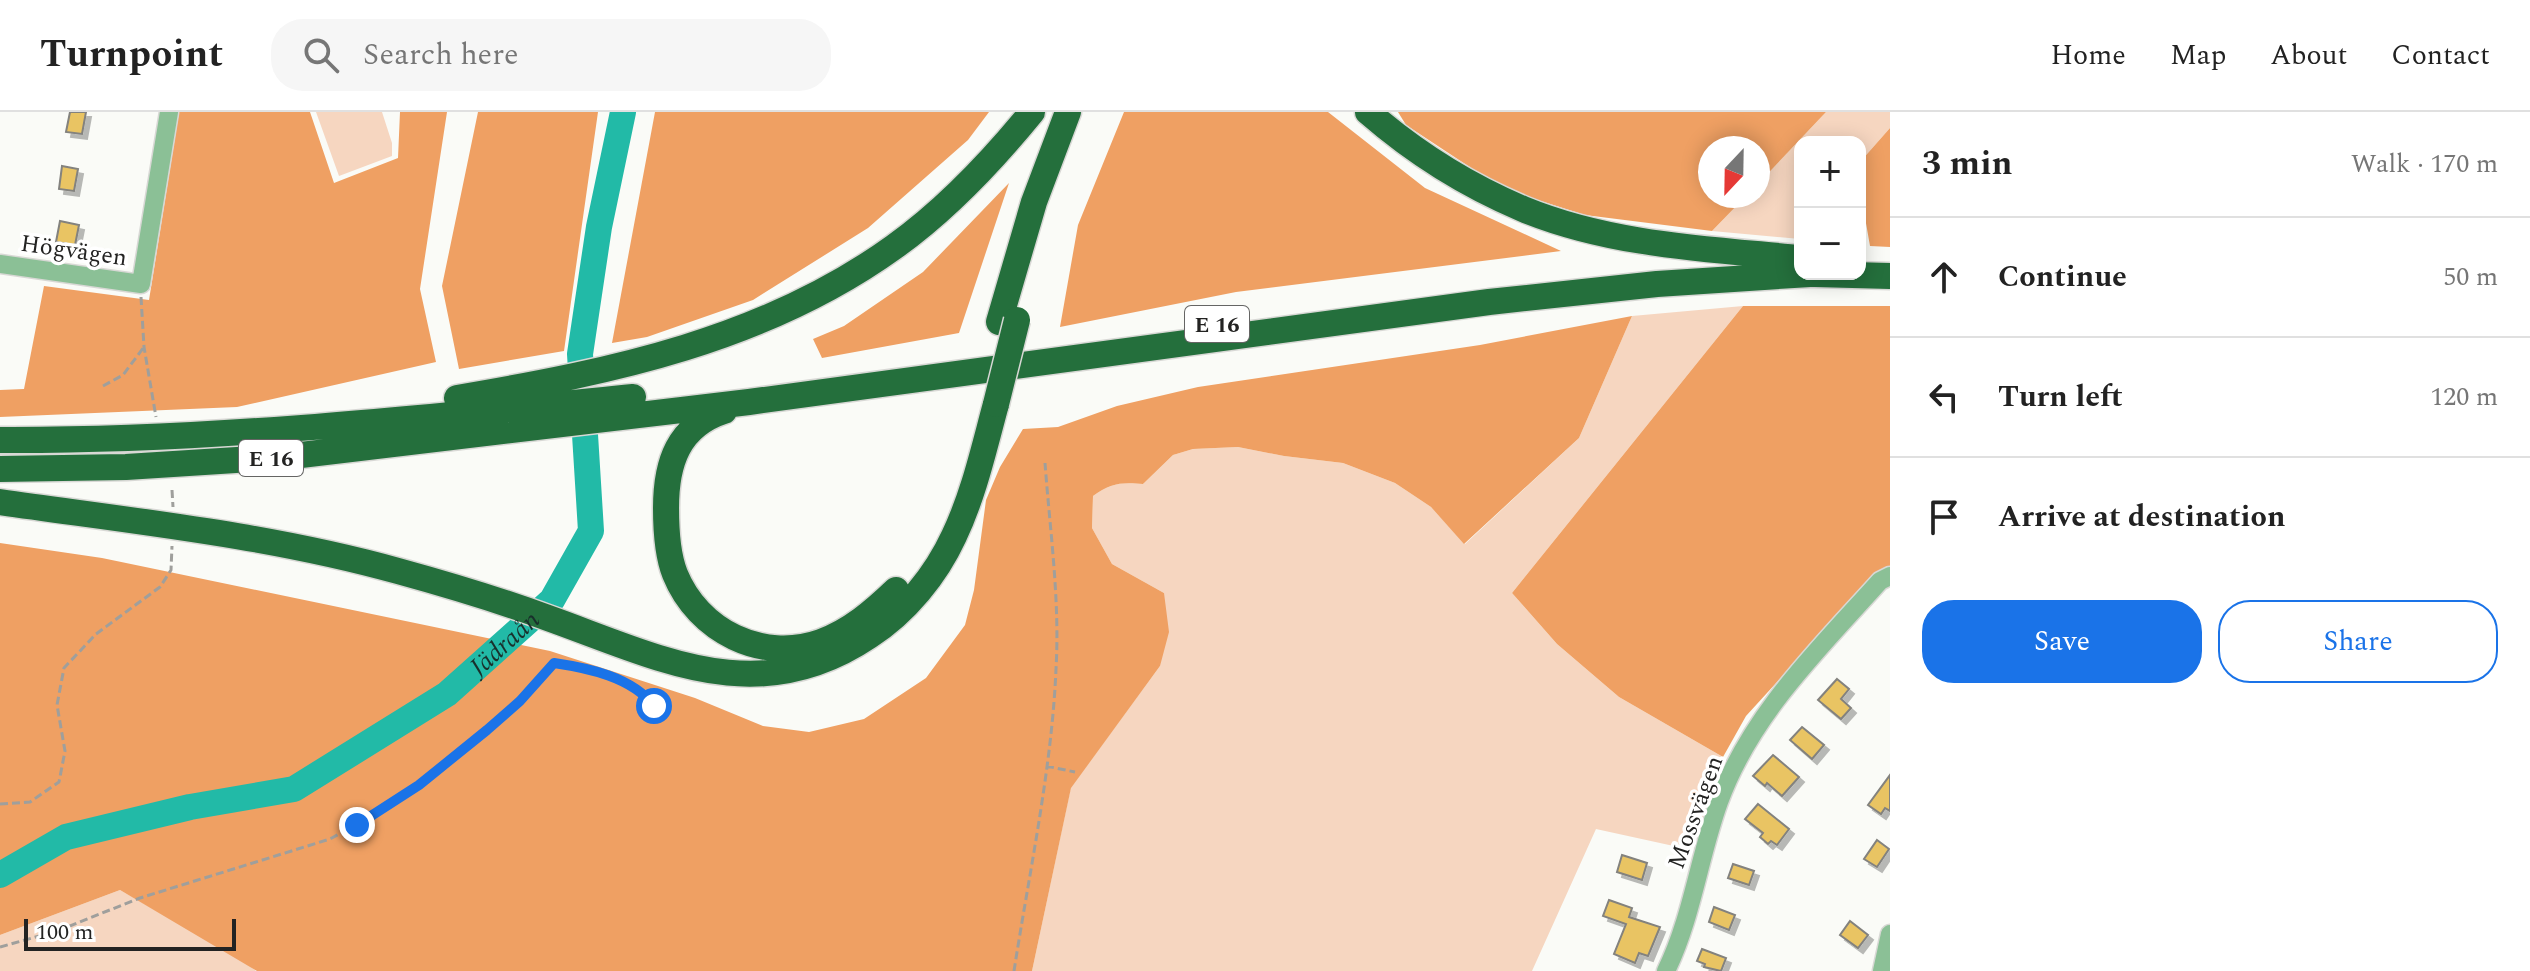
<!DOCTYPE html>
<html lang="en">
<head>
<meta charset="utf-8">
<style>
	body { margin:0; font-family:Spectral,serif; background:#f6f6f6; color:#222 }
	.controls { position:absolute; right:24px; top:24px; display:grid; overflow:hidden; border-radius:16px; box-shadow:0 4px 20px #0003 }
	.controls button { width:72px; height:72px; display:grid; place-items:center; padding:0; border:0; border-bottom:2px solid #e0e0e0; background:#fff; color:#222; font:40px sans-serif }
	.compass { position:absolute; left:1698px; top:24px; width:72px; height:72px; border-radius:50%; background:#fff; box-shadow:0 4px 20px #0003; rotate:202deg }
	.scale { position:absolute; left:24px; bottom:20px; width:212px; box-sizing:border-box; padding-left:8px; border:4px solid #232322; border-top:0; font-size:22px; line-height:28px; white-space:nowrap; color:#232322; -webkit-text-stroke:6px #fff; paint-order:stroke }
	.stop { position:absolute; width:24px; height:24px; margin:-18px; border:6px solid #1a73e8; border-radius:50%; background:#fff }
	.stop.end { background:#1a73e8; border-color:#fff; box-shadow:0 2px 8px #0008 }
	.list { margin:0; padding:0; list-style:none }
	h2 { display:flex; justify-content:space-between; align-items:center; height:104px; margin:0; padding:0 32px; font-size:34px }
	h2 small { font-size:26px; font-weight:400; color:#767676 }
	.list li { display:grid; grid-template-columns:52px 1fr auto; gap:24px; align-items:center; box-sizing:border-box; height:120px; padding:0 32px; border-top:2px solid #e0e0e0 }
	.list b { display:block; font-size:30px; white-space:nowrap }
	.list em { font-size:26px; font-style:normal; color:#767676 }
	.actions { display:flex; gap:16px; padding:24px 32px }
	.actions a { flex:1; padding:18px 0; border:2px solid #1a73e8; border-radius:32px; text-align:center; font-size:28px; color:#1a73e8 }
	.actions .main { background:#1a73e8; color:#fff }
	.icon { flex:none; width:44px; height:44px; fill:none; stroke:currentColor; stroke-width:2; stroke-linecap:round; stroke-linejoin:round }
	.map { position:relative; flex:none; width:1890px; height:859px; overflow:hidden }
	header { display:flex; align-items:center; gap:48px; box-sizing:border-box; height:112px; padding:0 40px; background:#fff; border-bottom:2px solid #e0e0e0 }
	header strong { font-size:38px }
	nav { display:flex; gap:44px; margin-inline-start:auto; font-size:28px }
	.search { width:560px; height:72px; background:#f6f6f6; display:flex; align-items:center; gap:20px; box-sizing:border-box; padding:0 28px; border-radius:32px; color:#767676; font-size:30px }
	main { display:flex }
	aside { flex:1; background:#fff }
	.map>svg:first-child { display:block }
	.green { fill:#f6d6c0 }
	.forest { fill:#efa063 }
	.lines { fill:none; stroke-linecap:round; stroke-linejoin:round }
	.river { stroke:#22baa7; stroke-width:26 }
	.building { fill:#e9c464; stroke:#83827e; stroke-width:2; filter:url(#shadow) }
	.minor-casing { stroke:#d8d8d5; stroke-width:21 }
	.highway-casing { stroke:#d8d8d5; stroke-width:29 }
	.path { stroke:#9f9f9c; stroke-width:3; stroke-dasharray:8 4; stroke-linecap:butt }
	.minor { stroke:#8bc096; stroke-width:18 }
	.highway { stroke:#246f3c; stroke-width:26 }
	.highway-bridge-casing { stroke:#d8d8d5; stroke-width:29; stroke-linecap:butt }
	.highway-bridge { stroke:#246f3c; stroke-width:26 }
	.route { stroke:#1a73e8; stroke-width:10 }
	.labels { text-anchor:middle; stroke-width:7; stroke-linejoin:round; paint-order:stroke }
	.shield { fill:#fff; stroke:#656564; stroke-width:2 }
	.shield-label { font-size:22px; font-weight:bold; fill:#232322 }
	.street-label { font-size:24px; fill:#232322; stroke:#fff }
	.water-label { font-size:26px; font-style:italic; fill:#19302c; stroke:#fff }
</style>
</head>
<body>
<header>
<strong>Turnpoint</strong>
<div class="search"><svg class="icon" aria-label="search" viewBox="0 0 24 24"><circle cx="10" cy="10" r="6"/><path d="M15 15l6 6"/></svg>Search here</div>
<nav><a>Home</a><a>Map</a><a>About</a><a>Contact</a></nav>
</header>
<main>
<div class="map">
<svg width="1890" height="859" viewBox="0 0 1890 859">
	<defs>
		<filter id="shadow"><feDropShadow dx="5" dy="5" stdDeviation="0" flood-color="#0004"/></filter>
	</defs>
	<rect width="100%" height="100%" fill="#fafbf7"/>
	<!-- green -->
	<path class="green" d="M316 0H382L392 31V44L339 64Z
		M1826 0H1890V16L1860 50V30H1800V127L1712 119 1746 84H1758V72Z
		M1743 194 1512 481 1557 532 1619 585 1723 645 1692 738 1596 717 1532 859H1032L1071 675 1160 554 1164 481 1112 452 1092 416 1093 384C1110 371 1122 370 1143 372L1173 343 1193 337 1238 335 1284 344 1343 351 1395 371 1431 395 1465 432 1579 326 1632 204Z
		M120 778 242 848 256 859H0V823Z"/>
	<!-- forest -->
	<path class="forest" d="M179 0H310L334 71 398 46 400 0H447L420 177 436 250 237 295 0 305V278L24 277 44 174 149 188Z
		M478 0H598L564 239 459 257 442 174Z
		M655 0H989L968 28 868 116 753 188 647 225 612 231Z
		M1124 0H1328L1425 76 1561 139 1236 180 1060 215 1078 113Z
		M1398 0H1826L1758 72V36H1710V84H1746L1712 119 1585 103 1503 77 1406 13Z
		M1890 16V135L1870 134 1860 77V50Z
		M1009 71 959 221 822 246 813 227 844 214 923 160Z
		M1743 194H1890V455L1887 454 1870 468 1746 604 1723 645 1619 585 1557 532 1512 481Z
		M1632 204 1579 326 1464 432 1431 395 1395 371 1343 351 1284 344 1238 335 1193 337 1173 343 1143 372C1122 370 1110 371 1093 384L1092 416 1112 452 1164 481 1169 520 1160 554 1071 676 1032 859H257L120 778 0 823V431L102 446 550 539 695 586 763 614 809 620 864 607 926 566 965 513 974 478 986 388 1000 355 1023 317 1058 315 1117 294 1198 275 1480 233Z"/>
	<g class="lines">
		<!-- river -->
		<path class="river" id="s1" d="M0 763 66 725 190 695 294 677 447 582 552 488 591 419 580 242 599 115 623 0"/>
	</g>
	<!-- building -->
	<path class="building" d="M70 0H86L82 22 66 20Z
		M62 54 78 57 74 79 59 77Z
		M60 109 79 113 75 133 56 130Z
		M1837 567 1849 577 1841 587 1851 596 1841 607 1818 588Z
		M1802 615 1824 633 1812 647 1790 628Z
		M1773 643 1799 665 1782 684 1767 671 1765 674 1753 664Z
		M1890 663V699L1885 696 1881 702 1868 693Z
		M1758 692 1789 717 1777 733 1771 729 1768 732 1760 725 1763 721 1745 707Z
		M1877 728 1889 737 1877 755 1864 747Z
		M1622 743 1647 751 1642 768 1617 760Z
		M1733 752 1754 759 1749 773 1728 766Z
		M1609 788 1632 796 1629 805 1660 815 1648 844 1639 841 1635 851 1614 842 1626 812 1603 804Z
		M1714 795 1735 803 1729 818 1709 810Z
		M1850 809 1868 823 1858 836 1840 823Z
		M1702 837 1726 846 1721 859 1704 855 1705 852 1697 849Z"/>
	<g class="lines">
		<!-- minor casing -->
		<g class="minor-casing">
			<path id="minor" d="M0 152 141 172 169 0
				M1666 859C1692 806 1699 745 1719 690 1751 602 1819 537 1880 469L1890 464
				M1882 859 1890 822"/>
		</g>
		<!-- highway casing -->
		<g class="highway-casing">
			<path id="highway" d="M1368 0C1414 40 1466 73 1523 97 1610 133 1708 137 1800 146
				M1815 162 1890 164
				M999 210 1034 90 1068 0
				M457 286C611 260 765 228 894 135 946 98 992 49 1032 0
				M724 299C678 314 666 351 666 396 666 417 667 442 675 462 698 519 762 551 821 530 851 519 874 499 896 478
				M0 328C210 329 423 306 633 285
				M0 357 126 355 284 345 749 290 1489 190 1657 172 1810 162
				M0 390C133 409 269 423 398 459 449 473 499 488 548 506 660 546 758 599 869 524 906 500 936 463 954 424 974 382 984 336 996 292"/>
		</g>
		<!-- path -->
		<path class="path" d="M141 185 144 235 156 305
			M103 274 123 263 144 235
			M172 378 173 395
			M1046 654 1075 660
			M0 692 30 690 59 670 65 639 57 593 64 556 96 522 160 475 171 458 172 434
			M0 835 57 819 140 786 330 727 381 699 419 673 520 589 554 551C588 556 632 565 654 594
			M1014 859C1029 762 1052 655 1056 557 1060 489 1050 419 1045 351"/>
		<!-- minor -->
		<use href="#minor" class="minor"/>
		<!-- highway -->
		<use href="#highway" class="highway"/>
		<!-- highway-bridge casing -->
		<g class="highway-bridge-casing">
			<path id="highway-bridge" d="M996 292 1017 208"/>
		</g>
		<!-- highway-bridge -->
		<use href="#highway-bridge" class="highway-bridge"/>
	</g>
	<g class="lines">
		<!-- route -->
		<path class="route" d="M357 713 419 673 487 618 520 589 554 551C588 556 632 565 654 594"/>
	</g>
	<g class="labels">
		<!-- shield labels -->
		<g class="shield">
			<rect x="1185" y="194" width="64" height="36" rx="6"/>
			<rect x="239" y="328" width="64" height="36" rx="6"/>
		</g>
		<g class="shield-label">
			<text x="1217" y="220">E 16</text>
			<text x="271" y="354">E 16</text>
		</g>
		<!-- street labels -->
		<g class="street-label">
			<text transform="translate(74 138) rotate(8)" y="8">Högvägen</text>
			<text transform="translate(1695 700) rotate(-70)" y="8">Mossvägen</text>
		</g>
		<!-- water labels -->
		<g class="water-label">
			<text dy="9" stroke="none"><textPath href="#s1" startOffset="566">Jädraån</textPath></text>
		</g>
	</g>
</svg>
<div class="controls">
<button>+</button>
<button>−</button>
</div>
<svg class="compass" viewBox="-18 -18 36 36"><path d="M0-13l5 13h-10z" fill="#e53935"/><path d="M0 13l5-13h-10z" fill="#767676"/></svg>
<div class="scale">100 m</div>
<div class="stop" style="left:654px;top:594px"></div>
<div class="stop end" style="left:357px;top:713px"></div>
</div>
<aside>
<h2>3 min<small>Walk · 170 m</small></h2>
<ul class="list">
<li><svg class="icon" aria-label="ahead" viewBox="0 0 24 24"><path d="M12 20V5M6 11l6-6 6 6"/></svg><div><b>Continue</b></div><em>50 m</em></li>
<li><svg class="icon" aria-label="left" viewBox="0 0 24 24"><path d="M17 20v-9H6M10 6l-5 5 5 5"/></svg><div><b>Turn left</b></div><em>120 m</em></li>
<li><svg class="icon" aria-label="arrive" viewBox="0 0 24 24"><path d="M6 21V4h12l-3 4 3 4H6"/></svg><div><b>Arrive at destination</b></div></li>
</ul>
<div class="actions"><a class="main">Save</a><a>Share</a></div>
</aside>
</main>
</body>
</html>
